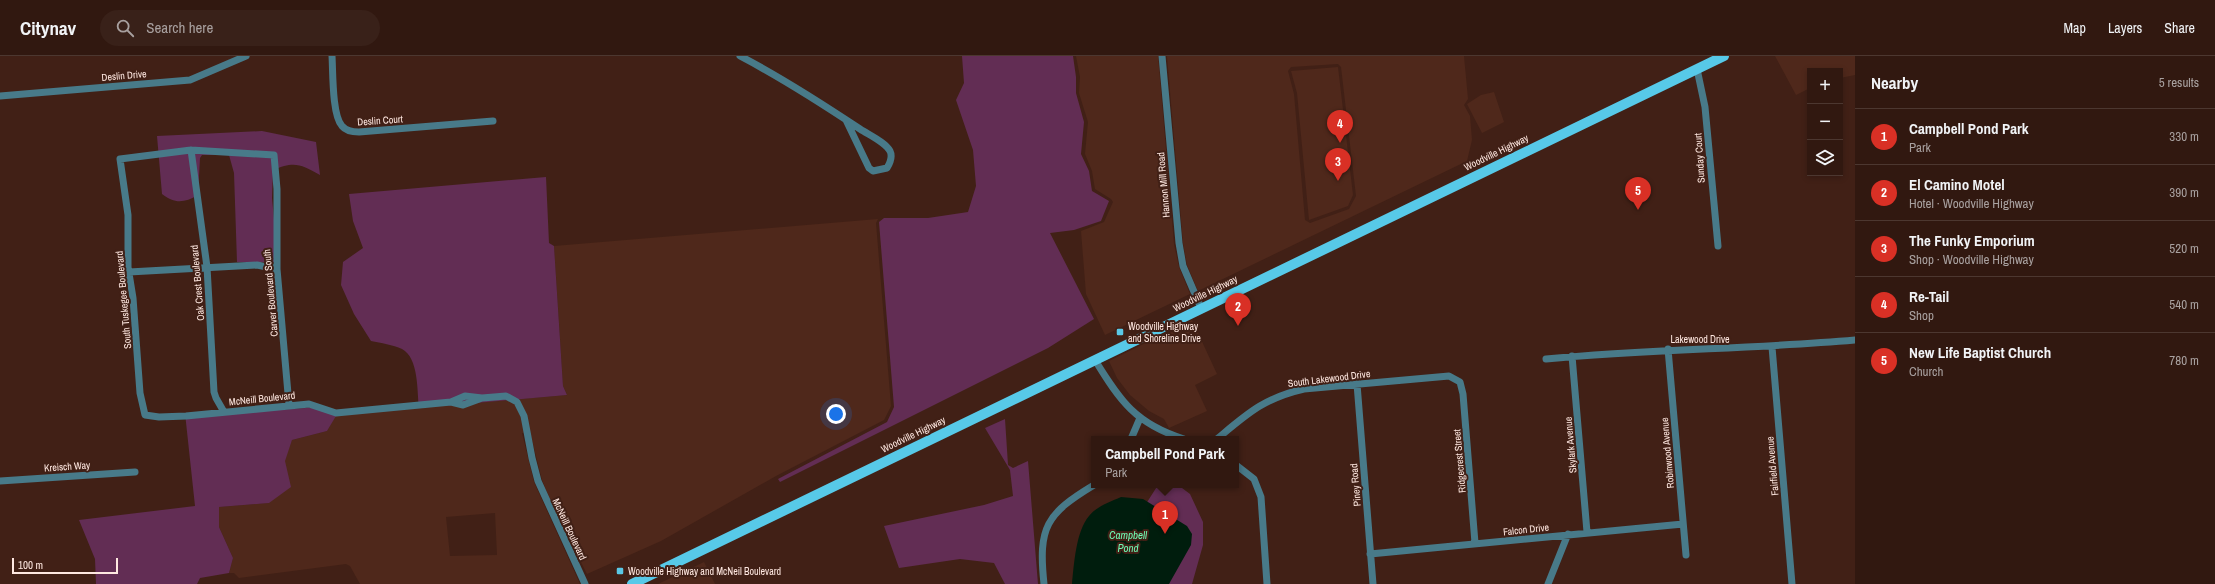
<!DOCTYPE html>
<html lang="en">
<head>
<meta charset="utf-8">
<style>
	body { margin:0; font-family:"Archivo Narrow",sans-serif; background:#392119; color:#f1f3f6 }
	.controls { position:absolute; right:12px; top:12px; display:grid; overflow:hidden; border-radius:0px; box-shadow:0 2px 6px #0003 }
	.controls button { width:36px; height:36px; display:grid; place-items:center; padding:0; border:0; border-bottom:1px solid #4c3730; background:#311810; color:#f1f3f6; font:20px sans-serif }
	.scale { position:absolute; left:12px; bottom:10px; width:106px; box-sizing:border-box; padding-left:4px; border:2px solid #ffe8e1; border-top:0; font-size:11px; line-height:14px; white-space:nowrap; color:#ffe8e1; -webkit-text-stroke:3px #412016; paint-order:stroke }
	.you { position:absolute; left:836px; top:358px; width:14px; height:14px; margin:-10px; border:3px solid #fff; border-radius:50%; background:#1a73e8; box-shadow:0 0 0 6px #1a73e833 }
	.badge { display:grid; place-items:center; width:26px; height:26px; border-radius:50%; background:#d93025; color:#fff; font-size:13px; font-weight:700 }
	.pin { position:absolute; translate:-50% -33px; filter:drop-shadow(0 1px 2px #0008) }
	.pin::after { content:''; position:absolute; top:21px; width:14px; height:12px; background:inherit; clip-path:polygon(0 0,100% 0,50% 100%) }
	.popup { position:absolute; left:1091px; top:380px; width:148px; height:52px; box-sizing:border-box; display:grid; place-content:center; border-radius:0px; background:#311810; filter:drop-shadow(0 1px 3px #0005); font-size:13px; white-space:nowrap; color:#a8a09f }
	.popup b { font-size:15px; color:#f1f3f6 }
	.popup::after { content:''; position:absolute; left:50%; top:100%; margin-left:-8px; border:8px solid transparent; border-top-color:#311810 }
	.list { margin:0; padding:0; list-style:none }
	h2 { display:flex; justify-content:space-between; align-items:center; height:52px; margin:0; padding:0 16px; font-size:17px }
	h2 small { font-size:13px; font-weight:400; color:#a8a09f }
	.list li { display:grid; grid-template-columns:26px 1fr auto; gap:12px; align-items:center; box-sizing:border-box; height:56px; padding:0 16px; border-top:1px solid #4c3730 }
	.list b { display:block; font-size:15px; white-space:nowrap }
	.list p { margin:0; font-size:13px; white-space:nowrap; color:#a8a09f }
	.list em { font-size:13px; font-style:normal; color:#a8a09f }
	.icon { flex:none; width:22px; height:22px; fill:none; stroke:currentColor; stroke-width:2; stroke-linecap:round; stroke-linejoin:round }
	.map { position:relative; flex:none; width:1855px; height:528px; overflow:hidden }
	header { display:flex; align-items:center; gap:24px; box-sizing:border-box; height:56px; padding:0 20px; background:#311810; border-bottom:1px solid #4c3730 }
	header strong { font-size:19px }
	nav { display:flex; gap:22px; margin-inline-start:auto; font-size:14px }
	.search { width:280px; height:36px; background:#392119; display:flex; align-items:center; gap:10px; box-sizing:border-box; padding:0 14px; border-radius:22px; color:#a8a09f; font-size:15px }
	main { display:flex }
	aside { flex:1; background:#311810 }
	.map>svg:first-child { display:block }
	.built { fill:#4f281b; fill-rule:evenodd }
	.green { fill:#622d54 }
	.water { fill:#001d0d }
	.lines { fill:none; stroke-linecap:round; stroke-linejoin:round }
	.street { stroke:#487a89; stroke-width:7 }
	.primary { stroke:#57c9e8; stroke-width:10 }
	.poi-dot { fill:#5ac8e6; stroke:#412016; stroke-width:1.5 }
	.labels { text-anchor:middle; stroke-width:4; stroke-linejoin:round; paint-order:stroke }
	.street-label { font-size:10px; fill:#ffe8e1; stroke:#412016 }
	.poi-label { font-size:10px; fill:#ffe8e1; stroke:#412016; text-anchor:start }
	.water-label { font-size:11px; font-style:italic; fill:#6ffdb5; stroke:#412016 }
</style>
</head>
<body>
<header>
<strong>Citynav</strong>
<div class="search"><svg class="icon" aria-label="search" viewBox="0 0 24 24"><circle cx="10" cy="10" r="6"/><path d="M15 15l6 6"/></svg>Search here</div>
<nav><a>Map</a><a>Layers</a><a>Share</a></nav>
</header>
<main>
<div class="map">
<svg width="1855" height="528" viewBox="0 0 1855 528">
	<rect width="100%" height="100%" fill="#412016"/>
	<!-- built -->
	<path class="built" d="M1076 0H1158L1174 188 1179 211 1190 238 1105 279 1086 238 1081 175 1104 166 1113 146 1111 143 1095 133 1092 115 1085 98 1088 66 1079 37 1080 21Z
		M1167 0H1464L1468 43 1464 49 1470 60 1472 84 1467 105 1198 235 1187 209 1183 187ZM1338 8 1341 11 1356 140 1349 153 1310 167 1305 164 1294 38 1288 15 1291 11Z
		M1775 0H1855V19L1840 22V15H1810V32L1796 39Z
		M1338 11 1353 139 1348 150 1309 164 1297 37 1291 15Z
		M1494 36 1504 66 1482 77 1467 48 1481 39Z
		M878 163 876 167 891 350 884 364 776 420 661 485 587 518 553 451 542 424 530 376 522 377 534 426 580 528H360L350 510 346 508 239 522 234 517H229L233 502 219 471V451L268 447 292 384 327 375 336 359 567 339 563 330 554 190ZM495 457 497 499 450 500 446 461Z
		M1192 264 1217 318 1195 329 1207 355 1169 372 1164 363 1149 355 1130 339 1117 322 1109 305Z
		M704 506 715 528H658Z"/>
	<!-- green -->
	<path class="green" d="M962 0H1073L1076 21V37L1084 66 1081 98 1089 115 1092 135 1109 145 1101 165 1074 174 1050 177 1094 263 1048 292 780 426 778 423 887 366 894 351 879 166 884 162H928L968 156 976 130 973 94 956 44 964 27Z
		M262 75 316 86 320 119C301 108 294 105 273 114L272 142 278 206H237L234 117 229 99H202L200 102 198 139C184 147 175 148 162 138L157 80Z
		M546 121 549 187 554 190 563 330 567 339 419 352C417 335 419 302 402 293 393 289 381 287 371 285L354 258 341 229 343 206 363 192 353 165 349 138Z
		M320 351 336 360 327 375 292 384 285 405 291 431 269 447 219 451V471L233 502 229 517 200 522 197 528H96L95 503 79 464 195 450 185 357 218 358Z
		M1005 363 1008 409 1013 412 1028 405 1038 528H1005L994 507 960 503 899 512 884 470 984 449 1013 440 1010 414 985 372Z
		M1158 429H1178L1190 438 1203 466V489L1192 528H1095Z"/>
	<!-- water -->
	<path class="water" d="M1121 441 1143 443 1187 470 1192 478 1191 489 1169 528H1072C1074 508 1076 475 1089 460 1097 450 1110 446 1121 441Z"/>
	<g class="lines">
		<!-- street -->
		<path class="street" d="M332 0C333 16 332 59 342 70 346 75 353 76 359 76L493 65
			M740 0C782 22 821 47 860 73 869 79 885 86 890 95 893 101 890 107 887 112L873 115 869 112 846 64
			M1162 0 1179 187 1183 210 1201 252
			M1697 13 1705 51 1718 190
			M0 40 190 24 246 0
			M191 94 207 211 214 336 216 342 224 356
			M129 216 257 209 277 213
			M1772 291 1792 528
			M1668 293 1686 499
			M1572 300 1587 476
			M1546 303C1649 293 1752 293 1855 284
			M1095 304C1120 345 1136 368 1184 383
			M1357 328 1373 528
			M451 346 465 340 482 342 506 340 517 346 524 360 532 402 538 425 585 528
			M289 349 277 213V133L274 99 191 94 120 103 128 159V211L133 242 140 337 145 359 159 361 186 360 309 348 336 357 451 346 463 349 482 342
			M1131 383 1140 362
			M1217 383C1247 358 1264 342 1304 333L1449 320 1460 326 1463 338 1475 487
			M1236 409 1254 423 1261 441 1267 528
			M0 425 135 416
			M1370 498 1683 468
			M1044 528C1038 471 1046 458 1094 429
			M1548 528 1568 478"/>
		<!-- primary -->
		<path class="primary" d="M632 528 1724 0"/>
	</g>
	<!-- markers -->
	<g class="poi-dot">
		<rect x="1116" y="272" width="8" height="8" rx="2"/>
		<rect x="616" y="511" width="8" height="8" rx="2"/>
	</g>
	<g class="labels">
		<!-- street labels -->
		<g class="street-label">
			<text transform="translate(124 19) rotate(-5)" y="4">Deslin Drive</text>
			<text transform="translate(380 64) rotate(-4)" y="4">Deslin Court</text>
			<text transform="translate(1496 96) rotate(-26)" y="4">Woodville Highway</text>
			<text transform="translate(1699 102) rotate(-94)" y="4">Sunday Court</text>
			<text transform="translate(1163 129) rotate(-95)" y="4">Hannon Mill Road</text>
			<text transform="translate(197 227) rotate(-95)" y="4">Oak Crest Boulevard</text>
			<text transform="translate(270 237) rotate(-95)" y="4">Carver Boulevard South</text>
			<text transform="translate(1205 237) rotate(-26)" y="4">Woodville Highway</text>
			<text transform="translate(123 244) rotate(-95)" y="4">South Tuskegee Boulevard</text>
			<text x="1700" y="287">Lakewood Drive</text>
			<text transform="translate(1329 322) rotate(-7)" y="4">South Lakewood Drive</text>
			<text transform="translate(262 342) rotate(-6)" y="4">McNeill Boulevard</text>
			<text transform="translate(913 378) rotate(-26)" y="4">Woodville Highway</text>
			<text transform="translate(1570 389) rotate(-95)" y="4">Skylark Avenue</text>
			<text transform="translate(1667 397) rotate(-95)" y="4">Robinwood Avenue</text>
			<text transform="translate(1459 405) rotate(-95)" y="4">Ridgecrest Street</text>
			<text transform="translate(67 410) rotate(-4)" y="4">Kreisch Way</text>
			<text transform="translate(1772 410) rotate(-95)" y="4">Fairfield Avenue</text>
			<text transform="translate(1355 429) rotate(-95)" y="4">Piney Road</text>
			<text transform="translate(570 473) rotate(65)" y="4">McNeill Boulevard</text>
			<text transform="translate(1526 473) rotate(-6)" y="4">Falcon Drive</text>
		</g>
		<!-- poi labels -->
		<g class="poi-label">
			<text x="1128" y="274">Woodville Highway<tspan x="1128" dy="12">and Shoreline Drive</tspan></text>
			<text x="628" y="519">Woodville Highway and McNeil Boulevard</text>
		</g>
		<!-- water labels -->
		<g class="water-label">
			<text x="1128" y="483">Campbell<tspan x="1128" dy="13">Pond</tspan></text>
		</g>
	</g>
</svg>
<div class="controls">
<button>+</button>
<button>−</button>
<button><svg class="icon" aria-label="layers" viewBox="0 0 24 24"><path d="M12 4l9 5-9 5-9-5zM3 14l9 5 9-5"/></svg></button>
</div>
<div class="scale">100 m</div>
<div class="you"></div>
<div class="pin badge" style="left:1165px;top:478px">1</div>
<div class="popup"><b>Campbell Pond Park</b>Park</div>
<div class="pin badge" style="left:1238px;top:270px">2</div>
<div class="pin badge" style="left:1338px;top:125px">3</div>
<div class="pin badge" style="left:1340px;top:87px">4</div>
<div class="pin badge" style="left:1638px;top:154px">5</div>
</div>
<aside>
<h2>Nearby<small>5 results</small></h2>
<ul class="list">
<li><span class="badge">1</span><div><b>Campbell Pond Park</b><p>Park</p></div><em>330 m</em></li>
<li><span class="badge">2</span><div><b>El Camino Motel</b><p>Hotel · Woodville Highway</p></div><em>390 m</em></li>
<li><span class="badge">3</span><div><b>The Funky Emporium</b><p>Shop · Woodville Highway</p></div><em>520 m</em></li>
<li><span class="badge">4</span><div><b>Re-Tail</b><p>Shop</p></div><em>540 m</em></li>
<li><span class="badge">5</span><div><b>New Life Baptist Church</b><p>Church</p></div><em>780 m</em></li>
</ul>
</aside>
</main>
</body>
</html>
